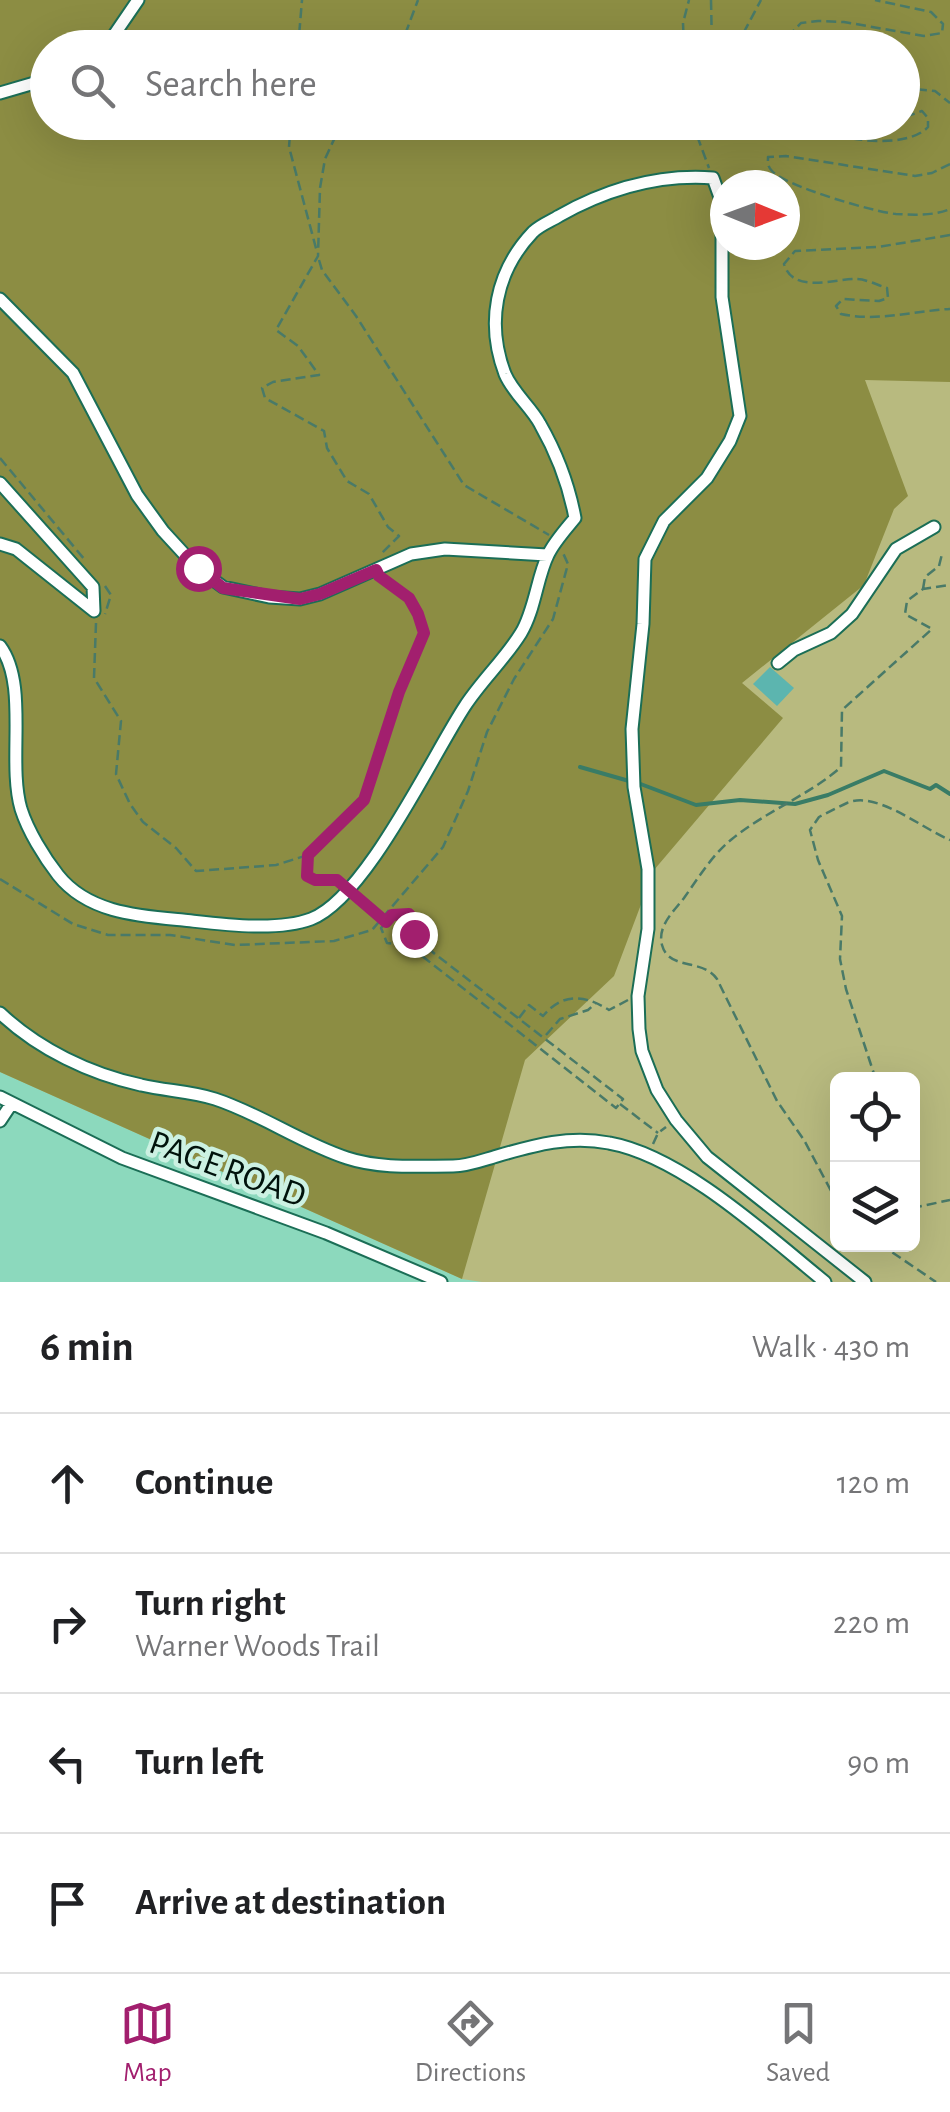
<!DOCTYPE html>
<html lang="en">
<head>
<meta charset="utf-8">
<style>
	body { margin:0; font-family:"Alegreya Sans",sans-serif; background:#f2f2f2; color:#202124 }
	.controls { position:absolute; right:30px; bottom:30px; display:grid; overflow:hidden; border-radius:15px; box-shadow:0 10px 40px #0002 }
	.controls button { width:90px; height:90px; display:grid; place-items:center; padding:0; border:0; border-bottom:2px solid #e0e0e0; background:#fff; color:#202124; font:50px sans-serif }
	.compass { position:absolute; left:710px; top:170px; width:90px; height:90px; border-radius:50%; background:#fff; box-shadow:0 10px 40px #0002; rotate:91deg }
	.stop { position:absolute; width:30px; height:30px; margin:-22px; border:8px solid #a21f6e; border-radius:50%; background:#fff }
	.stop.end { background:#a21f6e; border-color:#fff; box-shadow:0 2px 10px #0008 }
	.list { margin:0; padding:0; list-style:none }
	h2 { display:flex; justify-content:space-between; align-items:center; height:130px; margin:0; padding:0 40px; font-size:42px }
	h2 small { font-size:32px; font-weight:400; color:#757577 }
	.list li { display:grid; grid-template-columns:65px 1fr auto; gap:30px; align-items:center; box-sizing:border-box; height:140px; padding:0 40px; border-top:2px solid #e0e0e0 }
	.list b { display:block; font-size:38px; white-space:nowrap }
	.list p { margin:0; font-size:32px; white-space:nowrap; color:#757577 }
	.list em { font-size:32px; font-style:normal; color:#757577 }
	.icon { flex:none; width:55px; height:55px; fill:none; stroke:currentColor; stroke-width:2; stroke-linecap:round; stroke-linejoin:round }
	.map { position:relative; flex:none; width:950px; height:1282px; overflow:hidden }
	.search { position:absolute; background:#fff; box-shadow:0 10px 40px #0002; left:30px; right:30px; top:30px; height:110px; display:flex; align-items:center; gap:25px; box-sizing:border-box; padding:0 35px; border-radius:55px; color:#757577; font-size:38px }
	.sheet { height:690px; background:#fff }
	nav { display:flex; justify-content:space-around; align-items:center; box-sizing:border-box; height:140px; border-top:2px solid #e0e0e0; background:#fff; font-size:28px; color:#757577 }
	nav a { display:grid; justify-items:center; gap:5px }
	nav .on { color:#a21f6e }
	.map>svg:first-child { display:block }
	.green { fill:#b8ba7f; fill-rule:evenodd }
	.forest { fill:#8c8d43; fill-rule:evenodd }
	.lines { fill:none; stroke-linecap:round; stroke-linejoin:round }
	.stream { stroke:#397c66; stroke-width:4 }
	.building { fill:#5cb5af }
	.minor-casing { stroke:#1b6e56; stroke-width:15 }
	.path { stroke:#497a68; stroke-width:2.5; stroke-dasharray:10 5; stroke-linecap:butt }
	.minor { stroke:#fff; stroke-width:11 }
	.route { stroke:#a21f6e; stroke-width:12 }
	.labels { text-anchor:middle; stroke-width:9; stroke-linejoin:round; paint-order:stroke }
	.street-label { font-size:35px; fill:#00120b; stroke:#ccf1e2 }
</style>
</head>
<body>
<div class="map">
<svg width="950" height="1282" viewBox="0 0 950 1282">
	<rect width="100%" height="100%" fill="#8cd9bd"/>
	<!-- green -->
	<path class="green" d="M0 0H950V1282H482L462 1279 0 1072ZM48 48H902V122H48ZM725 185H785V245H725ZM838 1080H912V1244H838Z"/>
	<!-- forest -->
	<path class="forest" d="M0 0H950V382L865 380 908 496 894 509 864 585 742 683 783 718 654 870 614 976 525 1060 462 1279 0 1072ZM48 48H902V122H48ZM725 185H785V245H725Z"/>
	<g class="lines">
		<!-- stream -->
		<path class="stream" d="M580 767 629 781
			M638 783 696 805 740 800 795 804 828 795 884 771 930 789 936 785 950 794"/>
	</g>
	<!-- building -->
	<path class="building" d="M770 667 794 688 777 706 753 684Z"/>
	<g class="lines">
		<!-- minor casing -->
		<g class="minor-casing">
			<path id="minor" d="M99 48 114 35 138 0
				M0 93 48 79
				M0 299 73 373 137 495 163 531 197 568 223 587 269 597 300 599 320 594 411 554 445 549 547 555
				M0 483 93 587 94 611 16 549 0 544
				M0 646C29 685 7 761 21 809 28 831 44 857 58 875 88 913 139 916 183 920 220 924 276 932 311 919 366 898 432 756 465 706 482 680 505 659 521 633 535 610 537 577 548 555 554 542 566 529 575 518 569 486 556 452 540 424 531 407 513 393 505 374 486 324 495 272 533 232 540 225 551 221 559 216 607 189 658 174 713 178L722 203V297L740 416 730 441 707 478 664 521 645 559 643 624 632 729 634 787 648 869V929L638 996 639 1029 642 1051 657 1090 676 1120 707 1157 865 1282
				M778 663 794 650 831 633 852 614 896 549 934 527
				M0 1013C38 1049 90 1074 141 1085 166 1091 191 1091 215 1099 261 1114 301 1143 347 1158 380 1169 419 1166 453 1166 468 1166 483 1160 497 1156 535 1145 570 1135 609 1143 682 1156 767 1235 825 1282
				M0 1097 122 1158 326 1233 441 1282
				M0 1121 12 1103"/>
		</g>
		<!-- path -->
		<path class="path" d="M711 0 712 48
			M298 48 302 0
			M400 48 418 0
			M684 48 683 23 689 0
			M742 48 745 30 761 0
			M777 48 801 23 818 21 844 22 924 36 942 33 943 24 931 12 875 0
			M902 88 935 91 950 103
			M291 122 289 147 317 252
			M342 122 325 159 320 188 318 256 276 330 298 346 319 375 273 382 262 388 265 398 324 431 327 448 347 481 369 494 388 527 399 536 380 555
			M692 122 709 168
			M811 122C834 142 907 150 928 127V118L922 111 902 118
			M950 164 932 173 915 176 786 156 768 157C768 164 767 165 772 171 785 186 874 212 896 214 913 215 934 216 950 209
			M950 235 878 247 795 251 784 264C793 294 833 279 856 279 866 279 877 285 887 288L888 298 879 301 843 299 836 306 841 314C878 322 913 311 950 309
			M319 260 322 270 356 316 464 485 549 535
			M0 458 85 560
			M105 586 111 595 105 614
			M923 589 925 577 939 566 942 554
			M96 623 94 678 121 721 116 774 130 804 143 822 176 848 196 871 276 865 308 855 364 799 399 692 423 633 418 614 409 597 383 579
			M308 858 307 876 315 880 339 882
			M0 879 73 924 108 935H170L235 945 334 941 372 930 443 847 468 791 487 732 514 679 553 619 568 564 563 553
			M357 897 381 918
			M404 913 414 921 415 937 435 954 623 1099 616 1108 408 945 387 943 381 928 392 915Z
			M519 1018 529 1005 543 1016C563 992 585 995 609 1010L628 1000
			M546 1035 560 1019 588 1010 596 1003
			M876 1080 846 989 840 959 842 916 818 860 810 830 819 817C829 812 838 807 847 803 876 790 921 828 950 840
			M620 1104 658 1133
			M653 1144 658 1133 666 1127
			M838 1204 804 1140 777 1101 717 979C703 958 669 971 662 945 657 926 674 911 684 898 699 877 712 855 732 839 765 812 811 794 841 767L842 710 932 629 905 614 907 601 923 589 950 585
			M912 1208 950 1200
			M880 1244 936 1282"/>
		<!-- minor -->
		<use href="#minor" class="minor"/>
	</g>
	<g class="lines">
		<!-- route -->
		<path class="route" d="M198 568 223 588 300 599 320 594 376 570 379 576 409 598 418 614 424 633 399 692 364 800 308 855 307 876 315 880H337L386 922 392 915 409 914 414 920V934"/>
	</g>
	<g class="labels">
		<!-- street labels -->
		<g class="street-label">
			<text transform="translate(228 1168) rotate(20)" y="12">PAGE ROAD</text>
		</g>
	</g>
</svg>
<div class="controls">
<button><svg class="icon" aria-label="locate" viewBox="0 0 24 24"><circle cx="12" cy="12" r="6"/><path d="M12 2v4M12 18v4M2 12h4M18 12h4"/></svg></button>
<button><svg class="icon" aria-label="layers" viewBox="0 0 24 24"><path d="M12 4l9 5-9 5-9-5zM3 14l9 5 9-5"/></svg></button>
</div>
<svg class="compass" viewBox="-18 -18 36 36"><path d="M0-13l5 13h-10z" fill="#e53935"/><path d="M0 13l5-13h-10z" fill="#757577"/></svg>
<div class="stop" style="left:198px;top:568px"></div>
<div class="stop end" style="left:414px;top:934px"></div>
<div class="search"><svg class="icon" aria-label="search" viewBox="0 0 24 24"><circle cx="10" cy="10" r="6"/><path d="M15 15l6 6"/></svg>Search here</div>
</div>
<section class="sheet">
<h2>6 min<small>Walk · 430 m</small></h2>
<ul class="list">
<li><svg class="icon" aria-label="ahead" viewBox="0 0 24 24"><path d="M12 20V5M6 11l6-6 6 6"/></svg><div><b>Continue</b></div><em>120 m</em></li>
<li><svg class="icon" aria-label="right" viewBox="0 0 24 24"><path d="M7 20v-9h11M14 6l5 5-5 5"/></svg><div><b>Turn right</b><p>Warner Woods Trail</p></div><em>220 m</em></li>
<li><svg class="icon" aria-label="left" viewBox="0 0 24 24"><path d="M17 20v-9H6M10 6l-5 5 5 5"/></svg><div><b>Turn left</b></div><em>90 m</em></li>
<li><svg class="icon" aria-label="arrive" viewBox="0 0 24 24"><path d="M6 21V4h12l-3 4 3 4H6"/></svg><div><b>Arrive at destination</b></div></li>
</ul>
</section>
<nav>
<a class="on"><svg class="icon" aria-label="map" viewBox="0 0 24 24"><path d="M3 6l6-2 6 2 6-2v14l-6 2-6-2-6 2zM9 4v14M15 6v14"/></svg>Map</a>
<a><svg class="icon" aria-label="directions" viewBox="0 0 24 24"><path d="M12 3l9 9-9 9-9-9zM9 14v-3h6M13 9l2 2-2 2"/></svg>Directions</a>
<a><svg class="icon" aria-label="saved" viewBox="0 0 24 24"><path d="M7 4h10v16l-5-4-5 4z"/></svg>Saved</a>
</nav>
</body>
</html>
